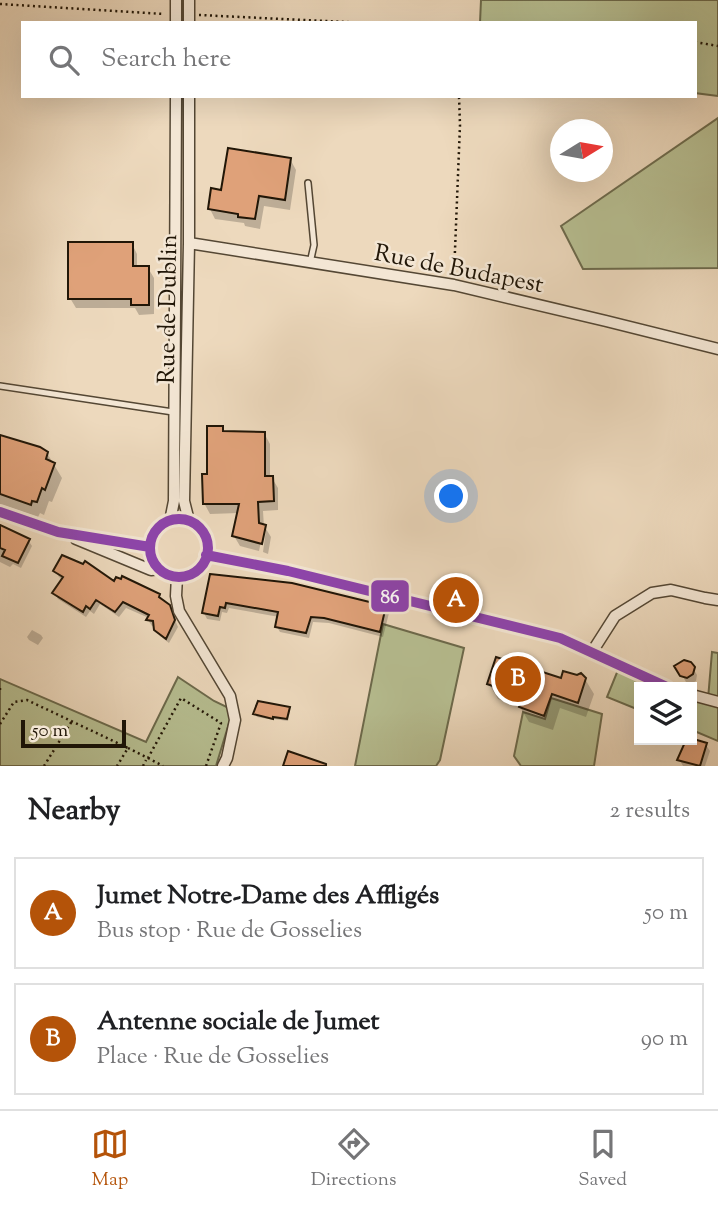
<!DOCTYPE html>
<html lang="en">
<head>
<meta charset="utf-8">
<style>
	body { margin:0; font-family:"Sorts Mill Goudy",serif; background:#f6f6f6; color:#202124 }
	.controls { position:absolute; right:21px; bottom:21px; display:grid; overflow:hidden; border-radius:0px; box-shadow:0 7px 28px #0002 }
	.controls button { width:63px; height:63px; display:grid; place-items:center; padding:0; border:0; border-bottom:2px solid #e0e0e0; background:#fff; color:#202124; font:35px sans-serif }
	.compass { position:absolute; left:550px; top:119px; width:63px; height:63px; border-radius:50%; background:#fff; box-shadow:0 7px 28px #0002; rotate:79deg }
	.scale { position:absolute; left:21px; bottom:18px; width:105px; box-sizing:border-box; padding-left:7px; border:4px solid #211607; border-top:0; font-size:19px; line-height:24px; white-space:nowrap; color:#211607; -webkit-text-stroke:5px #f3e6d4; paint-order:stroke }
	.you { position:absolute; left:452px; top:497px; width:24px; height:24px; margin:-18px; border:5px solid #fff; border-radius:50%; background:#1a73e8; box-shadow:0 0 0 10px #1a73e833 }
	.badge { display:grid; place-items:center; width:46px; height:46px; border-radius:50%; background:#b45309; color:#fff; font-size:23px; font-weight:700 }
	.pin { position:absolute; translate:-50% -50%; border:4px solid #fff; box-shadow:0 2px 7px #0006 }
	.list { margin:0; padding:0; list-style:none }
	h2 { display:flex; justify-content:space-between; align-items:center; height:91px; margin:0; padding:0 28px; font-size:30px }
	h2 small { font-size:23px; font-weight:400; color:#757577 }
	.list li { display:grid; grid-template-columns:46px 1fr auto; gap:21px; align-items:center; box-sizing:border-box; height:112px; margin:0 14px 14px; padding:0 14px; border:2px solid #e0e0e0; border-radius:0px }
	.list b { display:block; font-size:26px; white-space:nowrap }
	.list p { margin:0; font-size:23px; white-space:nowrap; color:#757577 }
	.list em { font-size:23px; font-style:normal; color:#757577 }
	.icon { flex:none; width:38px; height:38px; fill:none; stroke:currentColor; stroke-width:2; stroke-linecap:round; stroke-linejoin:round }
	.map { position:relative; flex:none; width:718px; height:766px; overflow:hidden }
	.search { position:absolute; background:#fff; box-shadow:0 7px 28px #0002; left:21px; right:21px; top:21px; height:77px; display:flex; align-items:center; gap:18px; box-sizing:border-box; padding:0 24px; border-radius:0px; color:#757577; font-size:26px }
	.sheet { height:343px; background:#fff }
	nav { display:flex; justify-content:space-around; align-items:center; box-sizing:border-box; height:98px; border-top:2px solid #e0e0e0; background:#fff; font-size:19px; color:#757577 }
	nav a { display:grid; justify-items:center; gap:4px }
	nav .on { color:#b45309 }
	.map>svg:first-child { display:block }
	.green { fill:#b7bf92; stroke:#6c6a4c; stroke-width:2 }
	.shadow { fill:#0003 }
	.building { fill:#dfa179; stroke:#211607; stroke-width:2 }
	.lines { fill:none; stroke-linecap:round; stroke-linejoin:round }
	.service-casing { stroke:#544734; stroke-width:8 }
	.minor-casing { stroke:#544734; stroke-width:13 }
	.path { stroke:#211607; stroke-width:2.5; stroke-dasharray:2 3.5; stroke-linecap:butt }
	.service { stroke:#f3e6d4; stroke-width:5 }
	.minor { stroke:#f3e6d4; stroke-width:10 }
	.bus-1-casing { stroke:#f3e6d4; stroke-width:16 }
	.bus-1 { stroke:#8e44ad; stroke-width:10 }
	.labels { text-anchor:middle; stroke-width:5; stroke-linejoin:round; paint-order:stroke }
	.street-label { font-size:24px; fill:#211607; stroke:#f3e6d4 }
	.line-badge { stroke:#f3e6d4; stroke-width:2.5 }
	.badge-label { font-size:19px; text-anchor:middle; font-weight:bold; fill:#fff }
</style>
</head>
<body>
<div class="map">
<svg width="718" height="766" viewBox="0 0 718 766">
	<rect width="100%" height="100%" fill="#edd9bd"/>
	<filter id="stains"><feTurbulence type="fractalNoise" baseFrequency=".00286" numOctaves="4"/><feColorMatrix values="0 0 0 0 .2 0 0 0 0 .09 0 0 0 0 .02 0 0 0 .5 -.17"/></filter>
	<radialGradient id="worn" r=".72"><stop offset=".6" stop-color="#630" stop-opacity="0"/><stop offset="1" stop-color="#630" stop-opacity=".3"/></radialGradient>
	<!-- green -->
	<path class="green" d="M481 0H718V96L695 93V23H480Z
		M718 118V268L583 269 561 226Z
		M383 624 464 648 440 760 436 766H355Z
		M712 652 718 653V741L692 730V693L708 699Z
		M620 665 676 687H639V710L607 697Z
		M178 677 214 701 233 710 216 766H0V679L146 742Z
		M551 698 602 714 594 766H521L514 756 523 712 545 719Z"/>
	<!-- shadow -->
	<path class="shadow" d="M290 159 296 170 290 210 264 206 260 229 245 226 244 223 215 219 210 209 223 192Z
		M132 244 137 254V268H148L154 278V314L139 315 135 308H76L70 298Z
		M222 428 224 432 264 433 270 444V478H272L278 488V510L263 511 264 527 259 551 240 546 234 536 239 513 210 514 204 503 209 476Z
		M0 436 47 453 62 478 52 502 49 501 44 515 40 513 38 517 0 504Z
		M0 527 28 540 32 546 21 568 13 564 10 567 0 562Z
		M266 529 271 537 268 554 263 552Z
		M55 571 114 583 159 596 172 613 178 627 169 643 160 636 155 627 152 626 148 620 149 618 126 608 119 617 100 604 94 614 90 611 86 617 58 599 54 593 63 580 59 577Z
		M211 576 385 608 389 613 383 637 329 623 313 622 309 638 280 632 277 627 279 617 229 608 227 613 222 612 220 621 207 619 204 613Z
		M32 630 41 635 43 638 38 645 29 640 27 637Z
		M690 663 697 675 696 681 691 684 686 682 677 666Z
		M585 679 594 694 586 717 560 708 553 730 529 722 520 707 498 699 489 684Z
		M289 709 290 711 288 721 274 719V720L257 717 255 714Z
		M688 740 706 745 710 751 705 766H683L679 759Z"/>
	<!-- building -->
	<path class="building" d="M228 148 291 158 285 200 259 196 255 219 238 217V214L208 209 211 188 221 190Z
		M68 242H133V266H149V305H131V299H68Z
		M207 426H223V431L265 432V476H273L274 501 258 502 259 523 266 525 262 544 232 536 239 504H203L202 474H207Z
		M0 435 40 447 48 452 46 459 55 463 45 490 42 488 37 502 32 501 31 505 0 494Z
		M0 525 30 539 18 563 2 556 5 550 0 548Z
		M62 555 83 564 85 561 114 581 116 577 121 579 122 576 160 594 159 597 170 605 175 620 166 639 154 630 153 621 146 620 149 615 123 602 115 612 96 600 90 609 86 606 83 612 52 593 63 577 53 571Z
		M210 574 292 583 386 606 380 632 324 618 311 617 306 633 275 627 278 612 226 603 225 608 220 607 218 616 202 613Z
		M496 657 561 678 563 671 577 675 581 673 586 678 578 703 552 694 544 716 519 707 523 696 487 684Z
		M684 660 691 662 695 667 693 674 687 678 680 676 674 666Z
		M258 701 290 707 287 719 273 717V719L253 714Z
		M686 740H697L707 743 700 766 677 760Z
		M288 751 326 764V766H283Z"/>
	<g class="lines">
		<!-- service casing -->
		<g class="service-casing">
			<path id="service" d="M308 183 314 245 310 263
				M0 386 173 412"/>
		</g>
		<!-- minor casing -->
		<g class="minor-casing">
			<path id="minor" d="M189 0V23
				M176 23V0
				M189 243 454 285 606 321 718 349
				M0 512 58 532 150 547
				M150 548a29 29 0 1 1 58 0a29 29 0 1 1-58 0Z
				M170 521 174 501 176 96
				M189 521 184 501 189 243V96
				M76 539 151 570 159 569
				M206 555 288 571 560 638 667 687
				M177 576 176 596 179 611 230 696 235 720 227 758 223 766
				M592 652 615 616 652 593 671 590 705 598 718 600
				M692 695 718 702"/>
		</g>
		<!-- path -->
		<path class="path" d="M0 4 164 14
			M199 15 367 23
			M695 42 718 46
			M454 275 460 125 459 96
			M0 688V690
			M0 724 14 702 27 700 128 748 117 766
			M128 748 148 758 181 698 221 723 206 766
			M148 758 163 766
			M44 766 72 721
			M143 766 146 760"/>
		<!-- service -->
		<use href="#service" class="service"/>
		<!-- minor -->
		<use href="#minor" class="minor"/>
		<!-- bus-1 casing -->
		<g class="bus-1-casing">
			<path id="bus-1" d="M0 512 58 532 150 547
				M150 548a29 29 0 1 1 58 0a29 29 0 1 1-58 0Z
				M206 555 288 571 560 638 667 687"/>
		</g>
		<!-- bus-1 -->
		<use href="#bus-1" class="bus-1"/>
	</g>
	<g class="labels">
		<!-- street labels -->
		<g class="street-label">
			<text transform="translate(459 268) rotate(11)" y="8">Rue de Budapest</text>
			<text transform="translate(167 309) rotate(-89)" y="8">Rue de Dublin</text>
		</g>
	</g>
	<rect class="line-badge" x="370" y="579" width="40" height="34" rx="7" fill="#8e44ad"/>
	<g class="badge-label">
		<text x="390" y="603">86</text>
	</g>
	<rect width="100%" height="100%" filter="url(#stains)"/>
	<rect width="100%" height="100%" fill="url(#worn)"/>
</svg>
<div class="controls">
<button><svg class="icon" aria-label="layers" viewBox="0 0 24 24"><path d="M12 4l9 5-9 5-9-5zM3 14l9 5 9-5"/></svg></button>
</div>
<svg class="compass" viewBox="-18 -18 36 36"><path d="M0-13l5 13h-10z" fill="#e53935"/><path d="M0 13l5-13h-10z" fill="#757577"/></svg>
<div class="scale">50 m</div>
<div class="you"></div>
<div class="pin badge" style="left:456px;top:600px">A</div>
<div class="pin badge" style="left:518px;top:679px">B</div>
<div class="search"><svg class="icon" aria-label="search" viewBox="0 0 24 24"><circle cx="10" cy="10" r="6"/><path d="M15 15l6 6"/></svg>Search here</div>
</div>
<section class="sheet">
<h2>Nearby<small>2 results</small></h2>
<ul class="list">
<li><span class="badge">A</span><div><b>Jumet Notre-Dame des Affligés</b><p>Bus stop · Rue de Gosselies</p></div><em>50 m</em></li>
<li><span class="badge">B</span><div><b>Antenne sociale de Jumet</b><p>Place · Rue de Gosselies</p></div><em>90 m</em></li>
</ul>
</section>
<nav>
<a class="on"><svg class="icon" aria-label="map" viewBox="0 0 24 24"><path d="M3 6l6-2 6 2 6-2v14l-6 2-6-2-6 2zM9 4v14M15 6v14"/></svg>Map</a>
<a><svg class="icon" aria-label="directions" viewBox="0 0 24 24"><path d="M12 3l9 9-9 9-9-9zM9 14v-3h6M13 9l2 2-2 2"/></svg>Directions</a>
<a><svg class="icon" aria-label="saved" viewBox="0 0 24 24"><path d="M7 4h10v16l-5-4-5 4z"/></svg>Saved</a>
</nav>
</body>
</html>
